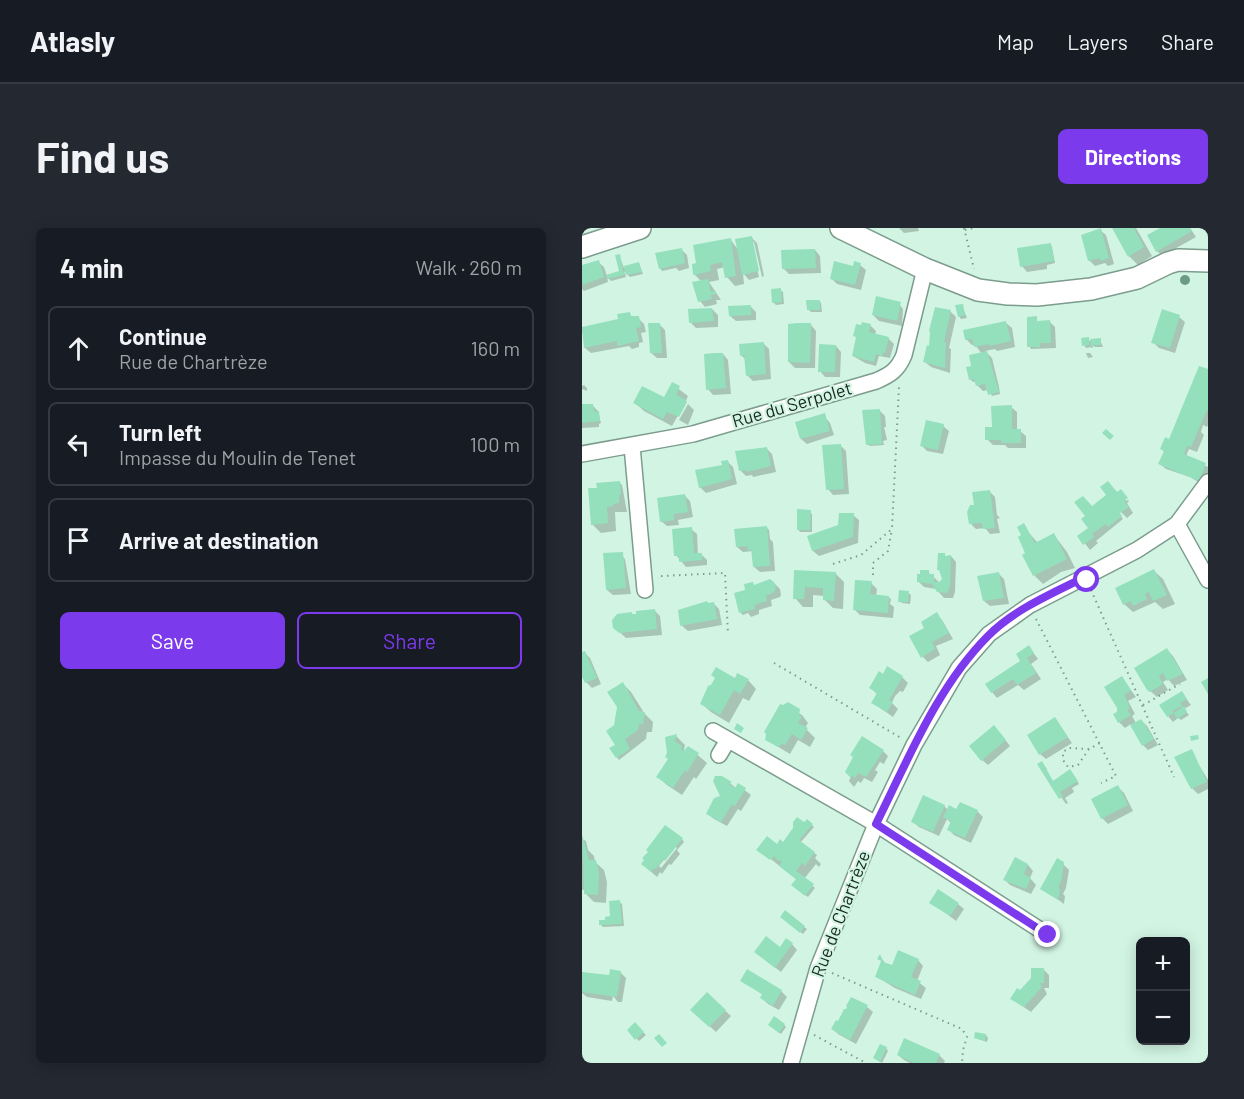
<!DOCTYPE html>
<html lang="en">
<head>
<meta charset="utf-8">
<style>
	body { margin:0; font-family:Barlow,sans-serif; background:#242831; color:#f1f3f6 }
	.controls { position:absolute; right:18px; bottom:18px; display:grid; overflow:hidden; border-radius:9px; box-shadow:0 3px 15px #0003 }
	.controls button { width:54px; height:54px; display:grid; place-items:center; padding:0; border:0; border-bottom:2px solid #363941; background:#171b24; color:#f1f3f6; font:30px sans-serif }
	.stop { position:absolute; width:18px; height:18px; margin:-14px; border:4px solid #7c3aed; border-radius:50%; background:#fff }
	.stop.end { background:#7c3aed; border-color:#fff; box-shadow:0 2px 6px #0008 }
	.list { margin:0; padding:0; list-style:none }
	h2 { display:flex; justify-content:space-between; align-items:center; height:78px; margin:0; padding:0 24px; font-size:26px }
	h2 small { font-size:20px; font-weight:400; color:#9ea1a6 }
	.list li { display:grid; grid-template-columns:39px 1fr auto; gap:18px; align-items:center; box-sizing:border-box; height:84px; margin:0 12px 12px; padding:0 12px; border:2px solid #363941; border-radius:9px }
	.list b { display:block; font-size:22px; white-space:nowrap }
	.list p { margin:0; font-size:20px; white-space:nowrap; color:#9ea1a6 }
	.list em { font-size:20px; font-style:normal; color:#9ea1a6 }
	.actions { display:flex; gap:12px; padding:18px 24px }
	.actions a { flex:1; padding:14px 0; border:2px solid #7c3aed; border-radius:9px; text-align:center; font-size:21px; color:#7c3aed }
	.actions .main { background:#7c3aed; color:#fff }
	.icon { flex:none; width:33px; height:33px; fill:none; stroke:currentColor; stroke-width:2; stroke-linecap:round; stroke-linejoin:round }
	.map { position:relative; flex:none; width:626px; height:835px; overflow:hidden; border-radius:9px }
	header { display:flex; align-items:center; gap:36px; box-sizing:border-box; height:84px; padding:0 30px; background:#171b24; border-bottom:2px solid #363941 }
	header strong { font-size:28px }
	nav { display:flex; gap:33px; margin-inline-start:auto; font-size:21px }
	.intro { display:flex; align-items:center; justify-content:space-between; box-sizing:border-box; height:144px; padding:0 36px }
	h1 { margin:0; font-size:42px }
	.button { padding:15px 27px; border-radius:9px; background:#7c3aed; color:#fff; font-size:21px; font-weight:700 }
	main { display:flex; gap:36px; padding:0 36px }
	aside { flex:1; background:#171b24; border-radius:9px; box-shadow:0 3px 15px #0003 }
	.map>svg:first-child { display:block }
	.shadow { fill:#0003; fill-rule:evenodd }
	.building { fill:#94e0bd }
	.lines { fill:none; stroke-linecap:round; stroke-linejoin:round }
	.street-casing { stroke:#7c9c8d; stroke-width:18 }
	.secondary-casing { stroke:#7c9c8d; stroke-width:24 }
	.path { stroke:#819a8d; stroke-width:2; stroke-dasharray:1.5 4.5; stroke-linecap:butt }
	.street { stroke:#fff; stroke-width:15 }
	.secondary { stroke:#fff; stroke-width:21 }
	.tree { fill:#6b9b87 }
	.route { stroke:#7c3aed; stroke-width:8 }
	.labels { text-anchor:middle; stroke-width:4.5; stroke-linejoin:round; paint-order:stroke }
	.street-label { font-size:18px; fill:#1a2721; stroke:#d2f5e3 }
</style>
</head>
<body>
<header>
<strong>Atlasly</strong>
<nav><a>Map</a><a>Layers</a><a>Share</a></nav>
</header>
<div class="intro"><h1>Find us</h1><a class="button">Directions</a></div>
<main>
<aside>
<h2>4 min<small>Walk · 260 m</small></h2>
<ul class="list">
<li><svg class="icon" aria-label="ahead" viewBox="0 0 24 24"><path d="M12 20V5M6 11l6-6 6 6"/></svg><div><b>Continue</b><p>Rue de Chartrèze</p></div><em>160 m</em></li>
<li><svg class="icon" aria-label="left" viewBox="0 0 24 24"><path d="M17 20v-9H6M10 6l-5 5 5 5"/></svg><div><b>Turn left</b><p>Impasse du Moulin de Tenet</p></div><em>100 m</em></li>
<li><svg class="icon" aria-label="arrive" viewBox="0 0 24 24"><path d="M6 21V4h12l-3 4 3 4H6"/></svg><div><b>Arrive at destination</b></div></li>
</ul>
<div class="actions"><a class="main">Save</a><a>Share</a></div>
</aside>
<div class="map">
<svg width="626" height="835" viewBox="0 0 626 835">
	<rect width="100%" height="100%" fill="#d2f5e3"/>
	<!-- shadow -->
	<path class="shadow" d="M317 0H336L337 3 322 5Z
		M532 0H554L570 28 556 37 547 28Z
		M582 0H608L614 9 580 28 575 23Z
		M518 2 524 7 532 36 526 38 523 35 513 38 507 32Z
		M169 9 175 15 182 48 180 49 172 14H169L177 49 167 52 161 45 162 56 153 58 145 49 143 39 135 41 137 52 127 54 139 72H134L135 76 123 79 118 73 120 54 112 46 148 11 157 23Z
		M468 17 470 19 473 35 465 37V41L445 44 440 38Z
		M99 21 105 27 107 40 97 43 94 40 80 43 78 40Z
		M233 22 238 28 239 45 207 46 201 40Z
		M37 27 42 40 57 36 61 46 48 49 42 43 44 49 29 53 25 49 26 54 2 63 0 61V38L16 34 22 39 25 48 38 44Z
		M278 37 284 42 279 62 255 56 250 51Z
		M198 62 201 64 202 76 194 77 191 74Z
		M237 73 239 75 240 84H229L227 82Z
		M316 75 321 81 320 98 297 93 291 87Z
		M168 78 174 84V92L154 93 148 88Z
		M380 78 385 90 379 91 377 88Z
		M130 81 136 87V99L114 100 109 95Z
		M368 83 374 89 367 120 369 121 368 145 349 139 343 134 348 119Z
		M47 85 50 90H56L62 96 64 104 59 105 61 114 57 115V119L50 121 47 118 9 125 3 120 0 101 39 92Z
		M597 89 603 94 593 125 577 120 571 114Z
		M455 94H468L473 99 474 120 449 121 447 118Z
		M424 95 430 100 433 119 415 123 413 121 403 123 410 130 417 159 418 166 410 168 407 162 401 163 396 158 395 153 391 154 389 152V139L400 126 393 117H390L384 111Z
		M281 96 289 98 294 103 293 107 306 110 312 116 308 130 297 128 294 138 283 135 271 128Z
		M78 97 83 102 85 130H75L69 125Z
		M229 97 234 103 233 140H213L207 134Z
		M506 111 508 113 518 112 521 119H513L509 116V119L504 120 502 117Z
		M182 116 187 121 189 151 171 153 165 147 164 132 159 127Z
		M254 118 259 124 258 149H243L238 143Z
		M504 125H508L511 129 506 130Z
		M141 126 146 132 149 166 131 167 126 161Z
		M618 140 626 143V197L625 199 621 197 619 204 622 207 615 224 607 221 604 228 626 239V250L623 258 608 249 584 241 578 236 582 223 579 221 593 215Z
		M90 156 106 168 104 173 105 175H103L90 198 62 183 53 175 83 171Z
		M2 157 5 160V163L0 161V158Z
		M106 176 112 182 106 197 97 192Z
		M0 178H11L16 183 19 195 17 196V199L0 200Z
		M429 179 435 184V203H438L444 208V220H426L423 217H411L405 211 411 200Z
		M298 183 303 188 304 199H302L305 212 301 213 302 217 288 218 285 216Z
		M243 189 248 195 252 207 225 216 219 211Z
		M361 198 367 203 361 226 345 223 339 217Z
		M258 217 264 223 267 266 251 267 246 261Z
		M184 220 190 226 194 244 171 249 170 247 164 248 159 243Z
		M145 233 151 239 155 256 124 265 118 259Z
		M38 255 40 257 45 284H33L34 303 19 305 10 296Z
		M526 255 544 273 546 272 539 264 541 266 547 273 545 275 551 285 545 290 537 282 535 283 541 291 514 313 516 315 508 322 497 308 508 300 510 279 526 267Z
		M407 263 413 269 415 287 418 290 415 291 418 305 408 306 403 300 394 301 389 296Z
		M103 268 108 273 111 289 96 292 97 297 85 298 79 293Z
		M228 284 230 286V304H218L216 301Z
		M271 287 277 292 276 315 237 328 231 323 227 309 258 298Z
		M185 300 187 302 188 311 191 314 193 343 178 344 172 339 171 323 161 324 155 319Z
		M109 301 115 306 116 327 119 326 125 332V337L104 339 94 327Z
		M448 306 455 314 472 307 485 324 493 340 479 344 461 356 452 347 445 326Z
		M38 326 43 331 49 366 31 367 25 362Z
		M362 327 365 329 369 328 374 334 373 364 371 370H362L354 361 342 359 336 353 346 344 358 355 362 352Z
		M214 343 253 345 262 354 261 381 251 380 242 371V368L231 367V379H221L213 370Z
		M572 343 581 351 593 376 581 381 573 374 551 384 542 376Z
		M417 346 422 351 427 376 408 378 402 373Z
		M192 355 198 361 199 367 198 369 189 372 190 378 177 382V386L169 389 166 385 161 387 159 385V368L173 358Z
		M289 355 295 361 294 368 306 369 309 371 308 376 312 379 311 390 278 387 272 381Z
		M326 365 329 367 328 376 320 375 318 373Z
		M131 375 137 381 140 397 106 403 100 398Z
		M73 383 78 388 80 407 44 410 32 399 51 387Z
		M354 386 360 392 371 411 354 418 358 427 346 434 341 429 344 401Z
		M447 419 456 431 449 436 459 451 442 462 436 457 415 470 410 464 440 433Z
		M585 422 591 428 605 452 592 458 586 451 581 454 586 462 575 469 566 461Z
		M2 424 8 430 19 456 10 460 4 454 0 445V426Z
		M320 449 326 455 321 464 318 463 313 468 310 475 316 481 311 489 291 475 296 467 289 460Z
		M540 450 554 469 546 473 553 486 550 488 554 495 559 492 565 498 576 517 566 522 561 517 549 496 543 500 537 494Z
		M166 452 174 461 167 473 161 470 147 495 129 484 120 476 130 459Z
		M41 456 49 464 61 483 58 485H62L71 494 70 504H65L64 511 37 532 35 529V497Z
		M600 465 609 477 602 481 607 487 599 492 596 490 591 494 586 488Z
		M203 477 220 487 226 495 223 500 233 510 228 519 216 512 208 526 193 517Z
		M473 491 490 515 464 531 458 526Z
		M418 505 428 518 406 537 400 532Z
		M94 508 103 517 102 522 104 524 111 523 125 535 114 551 112 549 100 567 85 557 76 549 87 531 84 510Z
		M301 523 306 528 302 536 298 534 293 542 296 544 290 554 282 550 279 555 276 553 272 559 267 553 269 548Z
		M462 537 465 541 463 542 472 554 490 545 497 556 490 560 492 564 483 570 486 575 484 576 460 542Z
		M617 537 626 552V561L616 566 610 560Z
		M140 549 154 560 156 557 169 567 159 583 156 581 145 598 132 591 126 586 140 569Z
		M536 559 542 565 551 583 526 596 520 590Z
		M362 578 366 582 395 583 401 589 389 615 372 607 366 601 369 595 365 591 357 608 337 599 331 594Z
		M225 593 232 599 218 615 235 627 233 630 239 636 237 639 234 636 222 651 233 660 226 669 214 660 215 652 180 624 198 620Z
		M0 611 4 613 6 622 12 628 13 634 22 642 25 654 24 675 12 674 3 665 4 661 0 662Z
		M100 611 102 614 95 622 98 626 89 637 87 636 80 646 78 644 75 649 66 641ZM93 618 95 620 79 640 77 638Z
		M433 631 446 637 451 643 448 650 454 657 449 666 428 657 423 652Z
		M481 636 487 642 484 660 481 666 483 668 482 676 460 660Z
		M37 674 40 676 42 698 21 699 19 697 29 690Z
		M349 674 376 676 382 681 374 693Z
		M202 691 222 699 225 701 221 706Z
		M210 716 215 722 199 744 186 734 198 721Z
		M298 728 305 738 336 732 341 738 335 753 344 760 339 771 313 760 295 749 300 734Z
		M461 741 467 747V760H462L465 766 449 784 430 771Z
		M165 743 199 763 205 769 197 782 186 776 180 770 181 767 160 752Z
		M38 744 44 750 40 774H36L31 768 30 773 5 769 0 765V757Z
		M125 766 149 788 134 804 116 788Z
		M285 779 291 784 274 816 256 806 251 801Z
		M53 796 64 807 57 813 47 802Z
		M202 797 204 799 199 806 190 799Z
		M404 807 406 810 405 814 393 810Z
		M323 812 357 827 363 833 362 835H328L322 832 316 827Z
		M304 820 306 823 300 835 296 832Z"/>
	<!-- building -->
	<path class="building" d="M519 0 527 30 519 33 518 30 506 33 499 7Z
		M530 0H552L562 19 546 29Z
		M578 0H608L610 3 574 24 565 7Z
		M170 8 177 43 160 47 153 11Z
		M149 10 154 48 143 50 140 34 128 37 129 43 111 47 110 36 114 35 111 17Z
		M469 15 472 33 438 39 435 20Z
		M100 20 103 35 77 41 73 25Z
		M233 21 234 40 200 41 199 22Z
		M38 26 42 47 25 51 24 47 37 43 33 27Z
		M17 32 22 49 0 57V37Z
		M252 33 271 38 272 33 279 35 273 57 248 51Z
		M57 34 60 44 44 47 42 38Z
		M126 51 129 64 134 63V66L129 67 130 71 116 74 110 54Z
		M199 60 200 74 190 75 189 61Z
		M294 68 319 74 315 93 290 87Z
		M224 72H238V82H225Z
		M381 76 383 87 376 89 373 77Z
		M169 77V87L147 88 146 78Z
		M353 79 369 82 362 114H364L363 140 341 134 345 117 347 118 348 104 347 103Z
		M130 80 132 93 107 95 106 81Z
		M580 81 598 87 588 120 569 115Z
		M48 84 49 88H57L59 99 54 100 57 113 35 118V113L2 120 0 99 36 91 35 86Z
		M455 88V93L468 92 469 115H458V119H445V89Z
		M424 93 429 113 408 118 407 116 392 119 390 111 383 112 381 102Z
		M280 94 289 96 287 104 307 109 303 125 301 124 300 128 294 126 292 134 270 128 274 109 271 108 274 96 279 97Z
		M66 95H78L80 125H68Z
		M215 95H229L228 135 206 134V96Z
		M507 109V117L500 118 499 110Z
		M519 110V117H511V120H509L508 111Z
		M182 114 184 146 164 148 162 127 158 128 157 116Z
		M237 116 254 117 253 144H236Z
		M405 123 417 164 406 167 403 156 394 158 392 151 387 152 384 139 389 138 387 127Z
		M133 125H141L144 160 124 162 122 126Z
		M617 138 626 141V183L625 182 609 219 605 218 602 226 624 235 617 253 576 236 582 223 578 221 583 209 587 211Z
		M90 154 98 158 94 167 104 172V176L97 189 85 184 81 191 51 175 60 158 82 169Z
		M0 176H11L12 184 17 183 18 193 0 195Z
		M430 177V201H439V215H419V212H403V199H410L409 178Z
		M298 181 300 216 284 217 280 182Z
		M243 185 248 203 218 211 213 194Z
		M344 192 362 196 356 222 338 218Z
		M524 201 532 208 528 212 520 205Z
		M259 216 262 261 244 262 240 217Z
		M185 219 189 238 164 244V242L157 243 153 223Z
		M146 232 150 251 117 260 113 242 140 237 139 233Z
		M38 253 39 267H37V275L31 276V278L25 279 26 295 9 297 6 260H15L14 255Z
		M526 253 535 264 539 261 546 270 542 273 547 279 538 285 540 288 526 299 524 296 510 306 512 309 501 317 495 308 506 300 499 291 503 288 492 274 501 268 510 278 524 267 518 259Z
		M408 262 413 300 401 301 400 295 387 296 385 284 388 277H392L390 264Z
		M103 266 106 284 92 286V292L78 294 75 270Z
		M215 281 229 282 228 302H215Z
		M257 285H272L271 309 230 323 225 308 256 297Z
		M442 295 453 315 472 305 485 331 451 348 440 327 443 325 436 309 439 307 435 299Z
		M185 298 188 338 171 339 169 320 168 323 165 321 166 318 154 319 152 301Z
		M110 299 112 325H120V332L97 334V328H92L90 301Z
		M41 324 44 360 24 362 21 325Z
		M356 325H363V328L369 327 368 358 365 365 355 364 350 356 335 354V346H338V342H347V346H352V354H357L360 351 357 342H355Z
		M572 341 585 367 571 373 567 364 563 366 565 371 551 378 549 373 541 377 533 360Z
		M212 342 254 344 252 373 241 372V360L223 359 222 371H211Z
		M417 344 422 370 401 373 395 348Z
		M188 351 192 354 194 360 192 364 184 368 185 373 172 377 173 381 157 385 152 365 163 362 162 356 171 354 172 357Z
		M273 352 290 353 288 366 307 368 306 385 271 382Z
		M317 362 327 363 326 374H316Z
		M125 373 126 375 132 374 135 391 98 398 96 382Z
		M73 381 75 401 37 405 31 400 30 392 35 386 50 384V386H54V383Z
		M355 384 367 405 350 414 353 421 339 430 327 408 342 400 339 394Z
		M447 417 452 425 445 430 454 445 435 457 431 451 409 465 403 456 438 433 434 426Z
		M585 420 601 446 585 453 581 445 577 448 581 456 568 464 565 462 552 440Z
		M3 423 15 450 3 455 0 449V424Z
		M305 438 321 448 307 472 311 474 305 484 289 475 295 465 287 460 297 443 301 446Z
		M134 439 153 450 155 445 167 451 158 466 152 462 138 487 118 476 126 458 129 457 133 450 129 447Z
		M540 448 549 462 542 467 546 475 548 480 545 482 549 487 536 495 531 486 535 484V480L522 459Z
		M626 450V466L619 454Z
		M41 454 57 483 63 484 61 496H57L56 502 43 511 48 521 34 530 27 520 33 517 24 503 32 497 35 479 25 464Z
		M600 463 605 471 598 475 600 478 590 483 592 485 602 478 605 484 595 491 592 485 585 489 577 477Z
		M206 474 218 481 217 487 220 489 216 495 226 500 219 512 210 506 203 517 200 516 196 519 183 512 184 506 182 504 198 476 201 477Z
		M473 489 486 509 457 527 445 507Z
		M559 491 572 511 560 518 548 497Z
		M155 495 162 500 159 505 152 501Z
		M412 497 424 512 399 533 387 518Z
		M95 506 93 513 100 518 99 521 102 523 106 518 117 525 105 544 103 542 91 560 74 549 86 531 83 529 85 525 83 509Z
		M616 507 617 511 609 513 608 508Z
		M280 508 302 522 284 549 276 545 273 550 270 548 269 550 263 544 271 529 268 527Z
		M610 521 625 554 609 561 592 529Z
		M460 533 471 553 488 541 496 553 478 564 481 569 477 571 455 536Z
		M133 548H140L150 554 147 556 153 560 156 555 164 560 153 578 150 576 139 594 124 586 132 570 138 568 131 553Z
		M536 557 546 577 519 591 509 571Z
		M341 567 363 577 351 604 329 594Z
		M378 574 396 582 383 610 365 602 369 593 361 589 367 577 374 581Z
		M215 589 222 594 225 591 231 596 217 612 233 624 223 638 220 635 214 643 232 656 223 668 209 657 214 651 197 638 200 633 195 632 192 628 188 632 174 622 185 608 195 616 198 611 201 614 211 600V594Z
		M83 597 101 610 83 633 81 631 74 641 72 640 69 644 59 636 62 632 60 630 66 624 64 622Z
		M0 606 7 632H14L17 644 16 667 2 666Z
		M433 629 446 636 442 646 449 650 444 661 421 652Z
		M475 630 482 634 479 654 476 659 478 661 476 672 458 661Z
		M356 661 377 675 368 688 347 675Z
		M38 672 40 696 17 697V692H23V689L28 688 27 673Z
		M203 682 223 698 218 705 198 689Z
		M184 708 198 719 204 710 211 715 193 740 172 724Z
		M316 722 337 731 329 749 339 753 333 767 293 749 299 733 295 731 298 726 301 734 310 737Z
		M449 740H462V755H458L460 759 442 779 428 771 435 760 438 762 449 750Z
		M28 741 39 743 35 769 0 764V744L27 747Z
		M165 741 200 762 191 778 178 770 180 766 158 753Z
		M125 764 144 782 127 799 108 782Z
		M269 769 286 777 268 812 249 801 254 792 256 793 262 781H264L265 779 264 778Z
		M192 788 203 796 197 805 186 797Z
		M53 794 62 804 53 812 45 802Z
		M393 804 404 806 403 813 392 810Z
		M77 806 85 815 80 819 72 810Z
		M322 810 358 826 354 835H332L315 827Z
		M298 816 305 819 298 834 291 830Z"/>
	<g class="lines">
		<!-- street casing -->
		<g class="street-casing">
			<path id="street" d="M50 218 63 362
				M0 226 111 206 294 153C308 147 316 142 322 127L343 41
				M595 296 626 352
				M131 503 294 596 466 707
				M137 527 146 512
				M209 835 236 740 294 596 332 517 377 440 407 406 448 377 555 322 595 296 626 254"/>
		</g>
		<!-- secondary casing -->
		<g class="secondary-casing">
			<path id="secondary" d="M259 0 343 41 396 62 426 66 455 67 509 61 555 50 586 35 596 32 626 33
				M0 19 58 0"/>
		</g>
		<!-- path -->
		<path class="path" d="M382 0 392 41
			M383 2 391 0
			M251 336 279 327 310 301 317 159
			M291 347V335L306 323 310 301
			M79 348 143 345 146 406
			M509 362 592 549
			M454 391 534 548 519 555
			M192 435 319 510
			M561 477 598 456
			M507 521 496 537 486 539 481 532V524L487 520 507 521 518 515
			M250 745 380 801 385 809 381 822 380 835
			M232 807 284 835"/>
		<!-- street -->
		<use href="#street" class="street"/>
		<!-- secondary -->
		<use href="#secondary" class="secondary"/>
	</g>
	<!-- trees -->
	<circle class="tree" cx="603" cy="52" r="5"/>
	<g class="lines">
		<!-- route -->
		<path class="route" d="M466 707 294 596C326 532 355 459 406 408 431 382 471 365 503 349L505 352"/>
	</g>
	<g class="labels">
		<!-- street labels -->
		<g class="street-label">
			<text transform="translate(210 177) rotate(-16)" y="6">Rue du Serpolet</text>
			<text transform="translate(259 686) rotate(-69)" y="6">Rue de Chartrèze</text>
		</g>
	</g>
</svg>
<div class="controls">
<button>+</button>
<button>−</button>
</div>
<div class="stop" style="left:505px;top:352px"></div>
<div class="stop end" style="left:466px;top:707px"></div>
</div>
</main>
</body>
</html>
